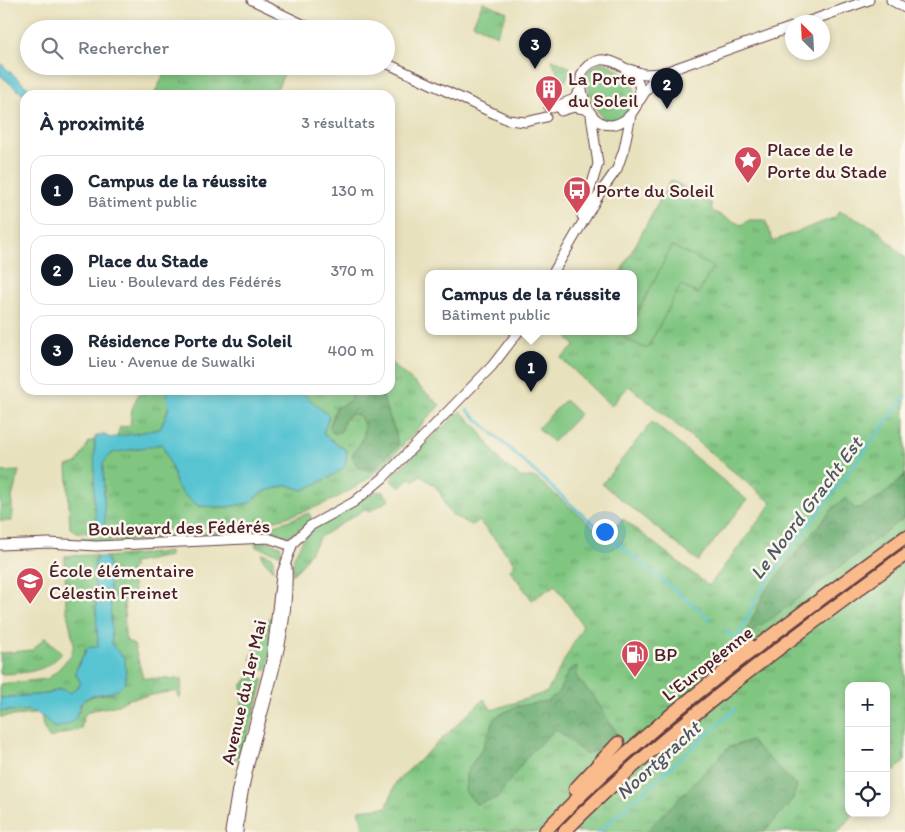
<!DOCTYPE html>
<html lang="fr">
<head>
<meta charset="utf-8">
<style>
	body { margin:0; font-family:Itim,sans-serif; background:#f6f6f7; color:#1f2937 }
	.controls { position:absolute; right:15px; bottom:15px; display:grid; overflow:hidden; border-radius:10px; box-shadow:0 2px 8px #0003 }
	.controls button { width:45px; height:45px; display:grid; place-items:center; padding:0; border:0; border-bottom:1px solid #e0e1e3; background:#fff; color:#1f2937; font:25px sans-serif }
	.compass { position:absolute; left:785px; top:15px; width:45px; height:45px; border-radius:50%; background:#fff; box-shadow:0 2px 8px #0003; rotate:336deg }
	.you { position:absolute; left:604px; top:531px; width:18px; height:18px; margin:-12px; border:4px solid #fff; border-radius:50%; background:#1a73e8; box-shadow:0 0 0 8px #1a73e833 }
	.badge { display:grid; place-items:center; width:32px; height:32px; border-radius:50%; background:#111827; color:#fff; font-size:16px; font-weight:700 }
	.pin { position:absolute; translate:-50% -41px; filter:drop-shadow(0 1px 2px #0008) }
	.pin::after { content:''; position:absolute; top:26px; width:18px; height:15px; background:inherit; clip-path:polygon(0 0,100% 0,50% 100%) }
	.popup { position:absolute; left:425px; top:270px; width:212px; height:65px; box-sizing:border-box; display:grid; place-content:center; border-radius:10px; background:#fff; filter:drop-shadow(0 1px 4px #0005); font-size:16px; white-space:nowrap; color:#747a83 }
	.popup b { font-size:19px; color:#1f2937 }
	.popup::after { content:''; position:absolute; left:50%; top:100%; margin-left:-10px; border:10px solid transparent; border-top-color:#fff }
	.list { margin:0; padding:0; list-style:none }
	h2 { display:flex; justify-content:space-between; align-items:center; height:65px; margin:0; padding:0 20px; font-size:21px }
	h2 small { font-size:16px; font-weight:400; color:#747a83 }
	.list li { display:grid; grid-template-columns:32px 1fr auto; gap:15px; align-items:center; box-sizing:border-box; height:70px; margin:0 10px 10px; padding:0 10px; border:1px solid #e0e1e3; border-radius:15px }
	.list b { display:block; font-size:19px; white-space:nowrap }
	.list p { margin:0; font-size:16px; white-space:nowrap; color:#747a83 }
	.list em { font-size:16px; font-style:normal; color:#747a83 }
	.icon { flex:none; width:28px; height:28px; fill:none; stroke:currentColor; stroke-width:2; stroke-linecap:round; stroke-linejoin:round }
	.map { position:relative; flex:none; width:905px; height:832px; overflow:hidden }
	.search { position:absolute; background:#fff; box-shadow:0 2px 8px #0003; left:20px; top:20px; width:375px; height:55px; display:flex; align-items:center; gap:12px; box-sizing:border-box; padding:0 18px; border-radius:28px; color:#747a83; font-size:19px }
	.panel { position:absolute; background:#fff; box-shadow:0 2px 8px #0003; left:20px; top:90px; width:375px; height:305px; border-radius:15px }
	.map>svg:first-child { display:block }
	.grass { fill:url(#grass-tufts); stroke:#657256 }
	.forest { fill:url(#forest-crowns); stroke:#59654d }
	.garden { fill:#80c681; stroke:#657256 }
	.water { fill:#58c4d2; stroke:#51727e }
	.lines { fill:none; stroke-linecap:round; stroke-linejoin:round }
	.stream { stroke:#58c4d2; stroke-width:2.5 }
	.tertiary-tunnel { stroke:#c8baa0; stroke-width:9; stroke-dasharray:9 4.5; stroke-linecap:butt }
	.tertiary-casing { stroke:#623c41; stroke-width:11 }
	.motorway-casing { stroke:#623c41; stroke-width:15 }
	.tertiary { stroke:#fff; stroke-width:9 }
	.motorway { stroke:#fabb8c; stroke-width:12 }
	.labels { text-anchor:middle; stroke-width:5; stroke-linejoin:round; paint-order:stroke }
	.poi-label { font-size:19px; fill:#4a1f2b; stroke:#fbf7ec; text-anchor:start }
	.street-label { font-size:19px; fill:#4a1f2b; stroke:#fbf7ec }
	.water-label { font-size:20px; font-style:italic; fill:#4f5965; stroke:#fbf7ec }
</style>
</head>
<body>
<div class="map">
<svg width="905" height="832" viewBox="0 0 905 832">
	<defs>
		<pattern id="grass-tufts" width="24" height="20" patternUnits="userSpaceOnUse" patternTransform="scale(1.25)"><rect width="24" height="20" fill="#80c681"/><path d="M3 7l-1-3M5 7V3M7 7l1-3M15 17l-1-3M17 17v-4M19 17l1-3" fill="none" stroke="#6ba06a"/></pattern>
		<pattern id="forest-crowns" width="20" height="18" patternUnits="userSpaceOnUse" patternTransform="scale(1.25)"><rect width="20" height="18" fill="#68ab6f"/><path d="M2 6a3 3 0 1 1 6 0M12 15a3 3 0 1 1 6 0" fill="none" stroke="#588b5b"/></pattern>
	</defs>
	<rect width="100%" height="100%" fill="#fbf7ec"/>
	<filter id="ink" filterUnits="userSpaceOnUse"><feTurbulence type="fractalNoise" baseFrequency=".02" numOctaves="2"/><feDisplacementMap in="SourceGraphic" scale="10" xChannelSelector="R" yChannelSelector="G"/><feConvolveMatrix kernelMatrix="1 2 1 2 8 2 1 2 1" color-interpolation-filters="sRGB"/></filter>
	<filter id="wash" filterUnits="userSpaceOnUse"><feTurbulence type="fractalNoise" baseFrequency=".0096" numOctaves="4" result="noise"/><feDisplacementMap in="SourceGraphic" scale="20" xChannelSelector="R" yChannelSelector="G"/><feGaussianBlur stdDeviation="1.12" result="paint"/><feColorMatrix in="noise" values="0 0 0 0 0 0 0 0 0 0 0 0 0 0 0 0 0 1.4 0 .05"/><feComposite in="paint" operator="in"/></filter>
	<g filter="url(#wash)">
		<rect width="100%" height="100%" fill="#e8e1bd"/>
		<!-- grass -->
		<path class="grass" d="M483 2 507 12 497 35 473 24Z
			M552 59 571 68 565 81 561 83Z
			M602 62C633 74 647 89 621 119L606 121C595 111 586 88 586 73L589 69Z
			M179 66H282L287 68 274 95H154L167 68 176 72Z
			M671 180 711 203 712 211 741 225 749 220H765L773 241 836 217 839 211 877 229 905 258V761L886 778V686H849V813H854L838 832H364L359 810 387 807 396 782 484 699 492 710 547 692 583 626 555 585 532 600 510 570 515 563 479 521 471 525C445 512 451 515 439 491 435 485 426 480 420 475L414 481 410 477 403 486 399 487 391 481 392 476 460 411 476 426 501 462 520 477 536 478 605 537 623 519 709 586 772 503 629 386 611 406 561 358 575 346 568 338 578 331H634V273H620Z
			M390 362 440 405C416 429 394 458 367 479 336 503 286 520 247 526L78 533 70 528 67 466 77 463 89 442 94 440 97 529 105 528 103 463 111 453 162 444 173 471 176 484 198 506 228 507 244 504 249 503 262 492 288 485 303 490 334 475 345 466 347 451 323 434 329 416 299 390H390Z
			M140 390H166C173 403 165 417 160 429L117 437 120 427 130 426 132 409Z
			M19 471 12 497V521H0V472Z
			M377 491 383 492 390 500 370 511 365 509 320 537 302 565 292 575 294 556 307 533Z
			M309 513 312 520 289 536 254 535 253 530 278 524Z
			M247 530V535L94 542 81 541V538Z
			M267 541 280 546 283 555 256 547 255 543Z
			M169 552 170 556 133 563V568L130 570 134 590 133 595 124 596 125 635 126 640 134 645 143 678 182 679 180 698 175 691 128 699 118 705 89 711 84 716 81 729 49 738 43 727 41 714 54 727 80 711 81 702 92 696 113 693 109 565 106 557Z
			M262 553 273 557V570L262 558Z
			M96 555 94 567 98 648 93 647 86 649 75 672 81 683 71 693 58 689 48 694 0 698V684L47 679 56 672 71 655 74 644 66 608 65 556Z
			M270 617 272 618 271 629H269L268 634 273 638 267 670 258 668 250 659Z
			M45 637 62 653C45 673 25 673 0 674V653L33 650Z
			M250 677 264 679 242 755 237 759H229L242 724V684Z
			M24 710 33 711 34 714 0 717V711Z"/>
		<!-- forest -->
		<path class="forest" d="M356 390 373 392 383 397C387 414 396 427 398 445L371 471 357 467 352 455C362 441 371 430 358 415L350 414 345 420 342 430 334 434 329 428 336 408 349 401Z
			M905 474V517L776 615 750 632 748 628 766 590 834 507 846 498 855 509C875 503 891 490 905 474Z
			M577 666V678L594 697 616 732 613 742 586 755 556 729 530 753 497 798 476 804 465 791 466 773 482 749 495 717 518 706 547 701 558 693 569 670Z
			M751 741 797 786 792 800 764 832H646L729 747Z"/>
		<!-- garden -->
		<path class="garden" d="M672 246 713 267 698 294 681 285 647 349 624 338 628 331H634V320Z
			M565 400 580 414 553 442 538 428Z
			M652 422 747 500 698 561 602 484Z"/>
		<!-- water -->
		<path class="water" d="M0 63 36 95 25 96 0 75Z
			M166 390H299L329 416 323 434 347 451 345 466 334 475 303 490 288 485 262 492 249 503 244 504 227 507 198 506 181 492 176 484 173 471 162 444 112 453 103 463 105 529H97L94 500 95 437 103 434 110 438 160 429 169 408Z
			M97 557H106L109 565 112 645 125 659 126 681C115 698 99 690 85 699 71 709 88 722 54 728 33 704 28 712 0 711V698L48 694 61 689 71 693 81 683 75 672 88 647H98L94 567Z"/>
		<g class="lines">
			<!-- stream -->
			<path class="stream" d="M467 410 576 509 710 619
				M724 631 737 639 757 597 773 573 905 397
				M599 832 735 709"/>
		</g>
	</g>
	<g filter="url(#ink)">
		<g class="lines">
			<!-- tertiary-tunnel -->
			<path class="tertiary-tunnel" d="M544 111 552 108"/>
			<!-- tertiary casing -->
			<g class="tertiary-casing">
				<path id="tertiary" d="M252 0 313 29
					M891 0 905 8
					M807 22 869 0
					M600 60C609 59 617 63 625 68 671 95 596 171 581 85 579 72 587 63 600 60Z
					M386 63 508 120 526 122 546 117
					M629 69 644 74 662 73 792 27
					M640 100 652 81 661 74
					M552 108 574 99 582 87
					M561 111 574 107 589 110
					M582 216 598 164 591 115
					M553 273 600 193 617 169 624 149 631 115
					M0 545 49 543 96 546 268 538 292 546
					M230 832 237 789 271 661 281 576 293 543 310 526 354 502 383 478 492 366 519 331
					M238 832C244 742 291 659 287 567"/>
			</g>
			<!-- motorway casing -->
			<g class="motorway-casing">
				<path id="motorway" d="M728 655 749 645
					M575 789 618 743
					M544 832C652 719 780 629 905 537
					M564 832C667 728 787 642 905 555"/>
			</g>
			<!-- tertiary -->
			<use href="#tertiary" class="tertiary"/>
			<!-- motorway -->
			<use href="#motorway" class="motorway"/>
		</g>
	</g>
	<!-- icons -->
	<defs>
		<g id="building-pin" transform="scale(1.4375)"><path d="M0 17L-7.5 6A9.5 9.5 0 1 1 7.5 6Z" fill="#d1495b" stroke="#fbf7ec"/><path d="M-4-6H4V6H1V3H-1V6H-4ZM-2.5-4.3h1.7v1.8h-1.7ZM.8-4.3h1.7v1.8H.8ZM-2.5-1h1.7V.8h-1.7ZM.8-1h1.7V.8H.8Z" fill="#fff"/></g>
		<g id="sight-pin" transform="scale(1.4375)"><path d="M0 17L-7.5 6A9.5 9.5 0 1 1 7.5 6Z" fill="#d1495b" stroke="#fbf7ec"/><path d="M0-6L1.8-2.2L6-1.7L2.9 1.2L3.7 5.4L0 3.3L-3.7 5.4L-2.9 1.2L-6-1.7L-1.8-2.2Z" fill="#fff"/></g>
		<g id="bus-pin" transform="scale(1.4375)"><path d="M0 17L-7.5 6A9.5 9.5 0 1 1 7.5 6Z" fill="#d1495b" stroke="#fbf7ec"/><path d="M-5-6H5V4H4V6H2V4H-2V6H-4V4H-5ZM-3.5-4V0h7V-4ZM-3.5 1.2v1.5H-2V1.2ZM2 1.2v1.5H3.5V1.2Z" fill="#fff"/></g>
		<g id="school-pin" transform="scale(1.4375)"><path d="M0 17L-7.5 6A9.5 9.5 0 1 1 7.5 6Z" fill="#d1495b" stroke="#fbf7ec"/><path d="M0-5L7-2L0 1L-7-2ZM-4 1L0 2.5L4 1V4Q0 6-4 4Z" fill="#fff"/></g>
		<g id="fuel-pin" transform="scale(1.4375)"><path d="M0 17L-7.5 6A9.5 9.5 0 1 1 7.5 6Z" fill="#d1495b" stroke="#fbf7ec"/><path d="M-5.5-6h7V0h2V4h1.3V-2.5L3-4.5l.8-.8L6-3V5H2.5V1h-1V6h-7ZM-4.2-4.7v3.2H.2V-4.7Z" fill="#fff"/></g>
	</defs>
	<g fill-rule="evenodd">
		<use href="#building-pin" x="549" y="89"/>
		<use href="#sight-pin" x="748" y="160"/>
		<use href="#bus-pin" x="577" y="190"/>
		<use href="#school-pin" x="30" y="581"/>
		<use href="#fuel-pin" x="635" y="654"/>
	</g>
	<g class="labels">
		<!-- poi labels -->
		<g class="poi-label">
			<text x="568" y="85">La Porte<tspan x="568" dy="22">du Soleil</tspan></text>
			<text x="767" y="156">Place de le<tspan x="767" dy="22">Porte du Stade</tspan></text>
			<text x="596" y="197">Porte du Soleil</text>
			<text x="49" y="577">École élémentaire<tspan x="49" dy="22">Célestin Freinet</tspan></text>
			<text x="654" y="661">BP</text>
		</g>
		<!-- street labels -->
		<g class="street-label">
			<text transform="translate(179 527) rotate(-1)" y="7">Boulevard des Fédérés</text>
			<text transform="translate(707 663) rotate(-38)" y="7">L'Européenne</text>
			<text transform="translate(243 692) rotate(-77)" y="7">Avenue du 1er Mai</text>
		</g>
		<!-- water labels -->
		<g class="water-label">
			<text transform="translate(806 508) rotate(-53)" y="7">Le Noord Gracht Est</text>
			<text transform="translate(658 760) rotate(-42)" y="7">Noortgracht</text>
		</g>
	</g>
</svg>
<div class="controls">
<button>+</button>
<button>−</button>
<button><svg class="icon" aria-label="locate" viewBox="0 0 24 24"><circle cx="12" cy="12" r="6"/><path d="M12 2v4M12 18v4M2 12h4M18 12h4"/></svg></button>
</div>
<svg class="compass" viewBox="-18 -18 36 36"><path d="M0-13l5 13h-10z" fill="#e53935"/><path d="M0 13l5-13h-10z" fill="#747a83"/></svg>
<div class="you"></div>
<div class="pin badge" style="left:531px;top:392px">1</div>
<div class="popup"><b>Campus de la réussite</b>Bâtiment public</div>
<div class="pin badge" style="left:667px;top:109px">2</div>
<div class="pin badge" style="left:535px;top:69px">3</div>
<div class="search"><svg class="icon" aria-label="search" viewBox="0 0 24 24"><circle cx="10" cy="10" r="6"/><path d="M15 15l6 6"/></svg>Rechercher</div>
<section class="panel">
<h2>À proximité<small>3 résultats</small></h2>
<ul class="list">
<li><span class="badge">1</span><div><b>Campus de la réussite</b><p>Bâtiment public</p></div><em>130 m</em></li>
<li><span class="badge">2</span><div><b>Place du Stade</b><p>Lieu · Boulevard des Fédérés</p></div><em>370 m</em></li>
<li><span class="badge">3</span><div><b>Résidence Porte du Soleil</b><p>Lieu · Avenue de Suwalki</p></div><em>400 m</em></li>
</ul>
</section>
</div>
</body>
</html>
